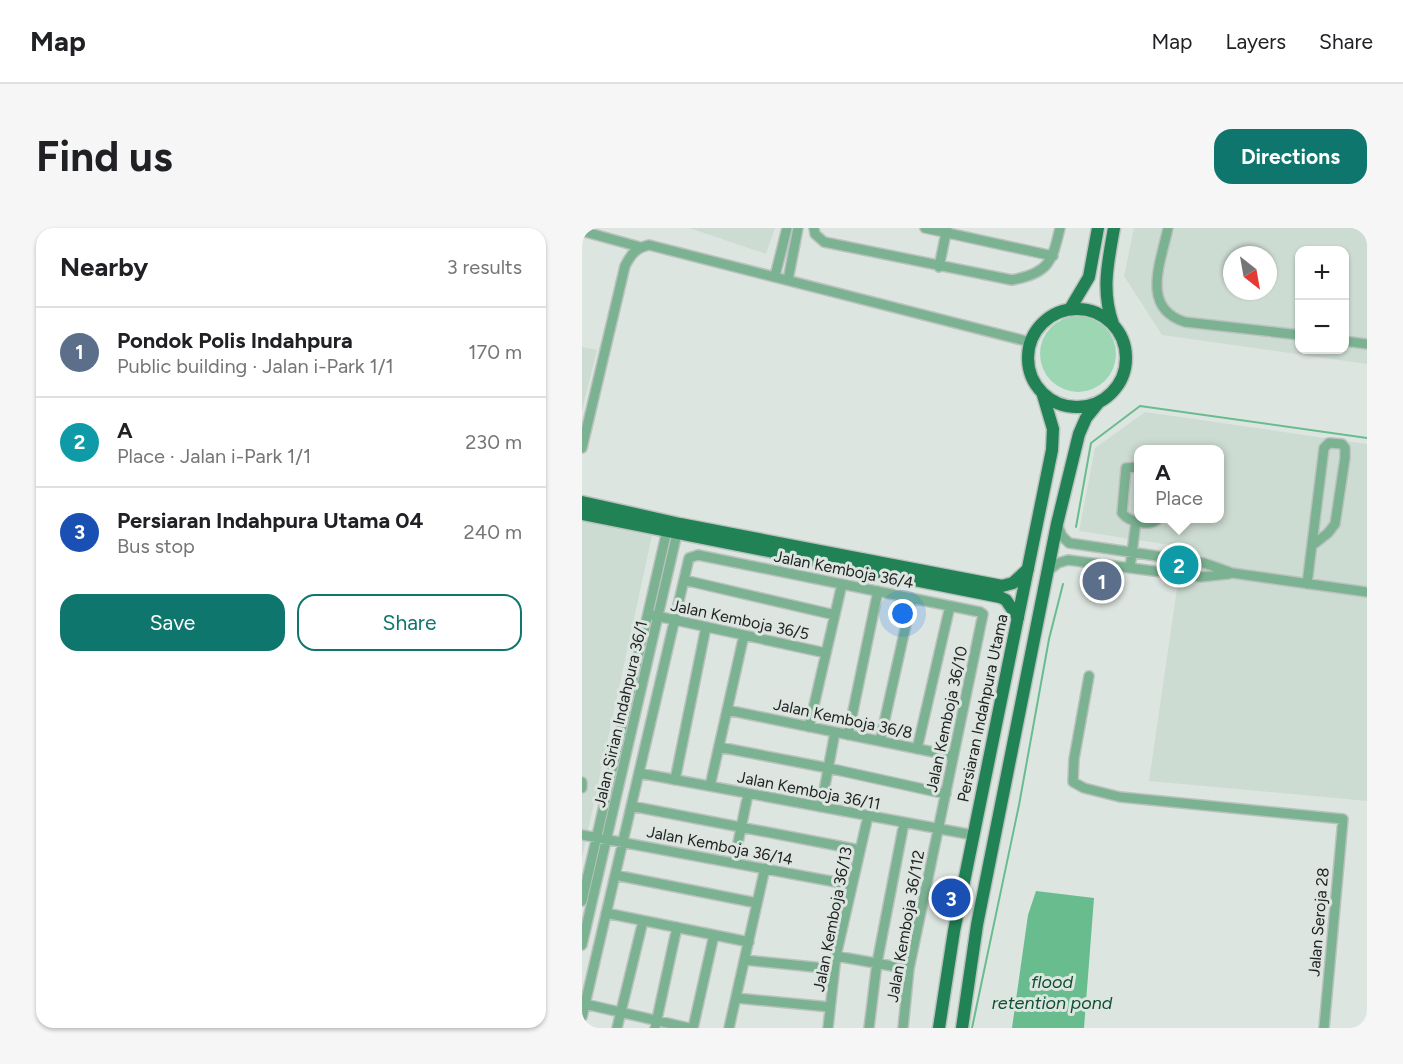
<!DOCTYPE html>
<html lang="en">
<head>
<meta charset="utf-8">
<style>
	body { margin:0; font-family:Figtree,sans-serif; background:#f6f6f6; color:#202124 }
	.controls { position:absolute; right:18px; top:18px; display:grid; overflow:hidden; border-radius:12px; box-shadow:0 2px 4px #0004 }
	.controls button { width:54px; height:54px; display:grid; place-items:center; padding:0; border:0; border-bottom:2px solid #e0e0e0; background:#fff; color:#202124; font:30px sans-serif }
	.compass { position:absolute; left:641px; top:18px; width:54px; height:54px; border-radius:50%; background:#fff; box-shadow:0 2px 4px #0004; rotate:149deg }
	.you { position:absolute; left:321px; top:386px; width:21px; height:21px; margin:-15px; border:4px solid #fff; border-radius:50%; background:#1a73e8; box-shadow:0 0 0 9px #1a73e833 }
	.badge { display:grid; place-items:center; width:39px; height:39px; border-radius:50%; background:#0f766e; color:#fff; font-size:20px; font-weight:700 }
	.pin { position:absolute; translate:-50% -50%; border:3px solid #fff; box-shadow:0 2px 6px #0006 }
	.popup { position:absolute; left:552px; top:217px; width:90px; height:78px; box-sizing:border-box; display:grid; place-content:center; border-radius:12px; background:#fff; filter:drop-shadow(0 2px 4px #0005); font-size:20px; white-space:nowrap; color:#757577 }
	.popup b { font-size:22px; color:#202124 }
	.popup::after { content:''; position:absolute; left:50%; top:100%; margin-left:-12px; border:12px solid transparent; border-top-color:#fff }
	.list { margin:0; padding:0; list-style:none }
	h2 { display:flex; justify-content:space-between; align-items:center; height:78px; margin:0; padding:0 24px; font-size:26px }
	h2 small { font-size:20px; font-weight:400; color:#757577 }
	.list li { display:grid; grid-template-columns:39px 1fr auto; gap:18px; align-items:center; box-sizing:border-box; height:90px; padding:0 24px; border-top:2px solid #e0e0e0 }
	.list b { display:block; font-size:22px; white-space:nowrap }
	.list p { margin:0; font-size:20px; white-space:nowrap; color:#757577 }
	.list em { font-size:20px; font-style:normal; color:#757577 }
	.actions { display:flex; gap:12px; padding:18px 24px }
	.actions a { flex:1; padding:14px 0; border:2px solid #0f766e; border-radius:18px; text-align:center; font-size:21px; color:#0f766e }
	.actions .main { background:#0f766e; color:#fff }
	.map { position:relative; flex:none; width:785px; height:800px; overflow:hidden; border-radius:18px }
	header { display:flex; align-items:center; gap:36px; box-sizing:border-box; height:84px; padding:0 30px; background:#fff; border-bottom:2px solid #e0e0e0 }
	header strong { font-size:28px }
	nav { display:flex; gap:33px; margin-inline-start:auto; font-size:21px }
	.intro { display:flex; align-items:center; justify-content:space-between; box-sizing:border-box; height:144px; padding:0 36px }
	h1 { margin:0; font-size:42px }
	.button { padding:15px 27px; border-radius:18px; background:#0f766e; color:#fff; font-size:21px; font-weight:700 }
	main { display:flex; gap:36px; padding:0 36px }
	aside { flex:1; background:#fff; border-radius:18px; box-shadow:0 2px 4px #0004 }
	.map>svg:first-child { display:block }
	.built { fill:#cddcd2; fill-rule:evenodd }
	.green { fill:#9cd6b3 }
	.water { fill:#69bc8e }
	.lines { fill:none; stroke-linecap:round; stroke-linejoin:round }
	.stream { stroke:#69bc8e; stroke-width:2 }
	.minor-casing { stroke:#bbc2bd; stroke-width:12 }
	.major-casing { stroke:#bbc2bd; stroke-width:15 }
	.minor { stroke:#7bb292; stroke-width:9 }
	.major { stroke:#218255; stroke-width:12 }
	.labels { text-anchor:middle; stroke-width:6; stroke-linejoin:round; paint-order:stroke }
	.street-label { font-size:16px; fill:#1e2120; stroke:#dde5e0 }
	.water-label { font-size:18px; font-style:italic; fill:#0e5032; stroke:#dde5e0 }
</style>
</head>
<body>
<header>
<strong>Map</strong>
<nav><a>Map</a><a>Layers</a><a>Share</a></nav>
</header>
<div class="intro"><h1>Find us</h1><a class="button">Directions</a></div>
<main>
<aside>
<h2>Nearby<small>3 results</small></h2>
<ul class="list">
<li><span class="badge" style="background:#5c6f8a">1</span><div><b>Pondok Polis Indahpura</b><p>Public building · Jalan i-Park 1/1</p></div><em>170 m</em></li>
<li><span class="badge" style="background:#0f9aa8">2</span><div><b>A</b><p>Place · Jalan i-Park 1/1</p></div><em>230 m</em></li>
<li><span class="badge" style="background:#1a4fb4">3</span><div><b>Persiaran Indahpura Utama 04</b><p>Bus stop</p></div><em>240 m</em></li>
</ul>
<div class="actions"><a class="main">Save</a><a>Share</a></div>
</aside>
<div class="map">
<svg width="785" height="800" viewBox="0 0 785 800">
	<rect width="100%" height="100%" fill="#dde5e0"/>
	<!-- built -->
	<path class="built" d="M107 0H193L184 26Z
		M552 0H785V136L580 107 542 48ZM718 22H762V122H718ZM650 27H686V63H650Z
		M0 119 15 122 0 183Z
		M563 184 785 216V573L567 553 601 319 497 303 513 220ZM556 222H638V290H556Z
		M0 294 70 308 0 630Z"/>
	<!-- green -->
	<path class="green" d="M458 126a38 38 0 1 1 76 0a38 38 0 1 1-76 0Z"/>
	<!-- water -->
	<path class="water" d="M454 663 512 670 502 800H430L446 687Z"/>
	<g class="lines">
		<!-- stream -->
		<path class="stream" d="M494 299 509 215 558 178 785 210
			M390 800 437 577 467 411 481 356"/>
		<!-- minor casing -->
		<g class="minor-casing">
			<path id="minor" d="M232 0 233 6 242 14 430 52C467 45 470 34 478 0
				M343 0 471 28
				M586 0C579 34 558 80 603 94L718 107
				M0 3 58 19
				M357 39 365 0
				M193 48 205 0
				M206 52 216 0
				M762 113 785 116
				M0 220 43 38C49 26 54 20 67 17L448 114
				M556 239 544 240 540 285C547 294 569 300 577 290
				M475 296 480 308 487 315 622 335 650 345 785 364
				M548 340 554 293
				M466 343 476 335 486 332 619 349 647 346
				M102 352 253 387
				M725 356 742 220 747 215 760 216 763 220V230L753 296 746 305 732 316
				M70 387 244 425
				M507 448 492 531 491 554 502 560 538 569 761 591 742 800
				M145 482 371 528
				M227 499 260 356
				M266 507 296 363
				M298 513 330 370
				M137 519 246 540 364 566
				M335 521 368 378
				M57 545 391 607
				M93 552 124 399
				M0 554V560
				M128 558 162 407
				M49 578 278 622
				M239 579 253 504
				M0 607 270 657
				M152 634 166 566
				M33 647 175 675
				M0 673 86 298
				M24 685 167 714
				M0 717 96 301
				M254 728 327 741
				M163 732 252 741
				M154 770 248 779
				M3 776 107 800
				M0 789 107 330 116 327 398 384 401 386 327 741 321 800
				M35 800 61 693
				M73 800 95 699
				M111 800 132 707
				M147 800 183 640
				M246 800 254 728 286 588
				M287 800 295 735 322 595"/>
		</g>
		<!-- major casing -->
		<g class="major-casing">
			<path id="major" d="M446 130a49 49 0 1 1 98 0a49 49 0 1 1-98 0Z
				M488 81 507 49 516 0
				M531 96C519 63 526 34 532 0
				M0 274 98 296 420 358 431 355 446 341
				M0 286 418 369 424 372 436 390
				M357 800 372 703 470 222 471 201 461 167
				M380 800 395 697 475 296 497 206 504 190 517 174"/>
		</g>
		<!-- minor -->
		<use href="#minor" class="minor"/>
		<!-- major -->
		<use href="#major" class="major"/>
	</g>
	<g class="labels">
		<!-- street labels -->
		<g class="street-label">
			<text transform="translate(262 341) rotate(11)" y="6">Jalan Kemboja 36/4</text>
			<text transform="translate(158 391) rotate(12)" y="6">Jalan Kemboja 36/5</text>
			<text transform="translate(400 480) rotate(-78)" y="6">Persiaran Indahpura Utama</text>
			<text transform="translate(38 486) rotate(-77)" y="6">Jalan Sirian Indahpura 36/1</text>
			<text transform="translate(261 490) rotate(12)" y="6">Jalan Kemboja 36/8</text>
			<text transform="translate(364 491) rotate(-78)" y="6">Jalan Kemboja 36/10</text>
			<text transform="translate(227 562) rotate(11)" y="6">Jalan Kemboja 36/11</text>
			<text transform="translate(138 617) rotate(11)" y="6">Jalan Kemboja 36/14</text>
			<text transform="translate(250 691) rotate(-79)" y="6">Jalan Kemboja 36/13</text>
			<text transform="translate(736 694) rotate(-85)" y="6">Jalan Seroja 28</text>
			<text transform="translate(323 698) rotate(-80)" y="6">Jalan Kemboja 36/112</text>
		</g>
		<!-- water labels -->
		<g class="water-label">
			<text x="470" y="760">flood<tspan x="470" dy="21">retention pond</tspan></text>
		</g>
	</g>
</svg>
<div class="controls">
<button>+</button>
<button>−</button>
</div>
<svg class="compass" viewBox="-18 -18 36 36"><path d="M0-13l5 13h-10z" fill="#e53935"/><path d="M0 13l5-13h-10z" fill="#757577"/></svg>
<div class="you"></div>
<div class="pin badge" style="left:520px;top:353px;background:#5c6f8a">1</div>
<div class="pin badge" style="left:597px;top:337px;background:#0f9aa8">2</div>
<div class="popup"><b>A</b>Place</div>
<div class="pin badge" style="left:369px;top:670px;background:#1a4fb4">3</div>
</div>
</main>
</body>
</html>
